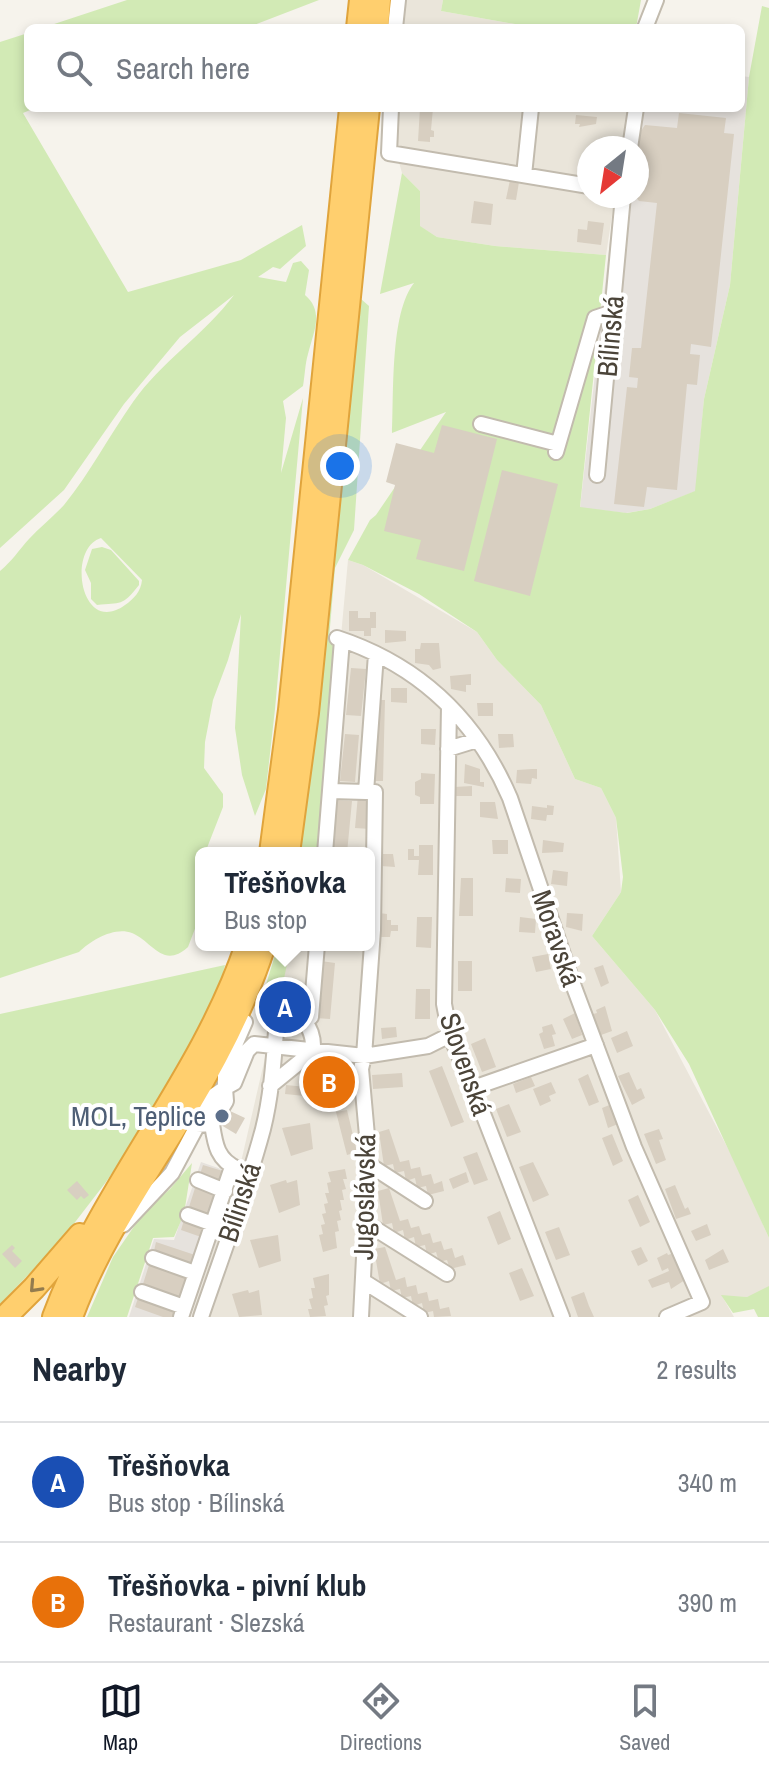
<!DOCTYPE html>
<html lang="en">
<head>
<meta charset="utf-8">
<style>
	body { margin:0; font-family:"Archivo Narrow",sans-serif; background:#f2f2f3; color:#1f2937 }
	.compass { position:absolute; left:577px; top:136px; width:72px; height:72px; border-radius:50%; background:#fff; box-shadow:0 4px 12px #0003; rotate:210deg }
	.you { position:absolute; left:340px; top:466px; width:28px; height:28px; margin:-20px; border:6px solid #fff; border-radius:50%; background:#1a73e8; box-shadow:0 0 0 12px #1a73e833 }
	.badge { display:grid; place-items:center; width:52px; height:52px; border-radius:50%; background:#111827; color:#fff; font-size:26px; font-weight:700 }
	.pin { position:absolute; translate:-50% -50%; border:4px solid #fff; box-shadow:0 2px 8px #0006 }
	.popup { position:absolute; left:195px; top:847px; width:180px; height:104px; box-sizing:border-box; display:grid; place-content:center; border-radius:12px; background:#fff; filter:drop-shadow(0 2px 6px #0005); font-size:26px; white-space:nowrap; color:#747a83 }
	.popup b { font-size:30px; color:#1f2937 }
	.popup::after { content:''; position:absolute; left:50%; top:100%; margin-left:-16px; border:16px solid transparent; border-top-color:#fff }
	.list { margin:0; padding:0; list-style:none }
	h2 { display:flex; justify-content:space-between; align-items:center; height:104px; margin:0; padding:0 32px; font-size:34px }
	h2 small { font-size:26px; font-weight:400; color:#747a83 }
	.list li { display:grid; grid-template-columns:52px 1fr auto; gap:24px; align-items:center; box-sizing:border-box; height:120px; padding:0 32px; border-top:2px solid #e0e1e3 }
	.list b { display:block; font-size:30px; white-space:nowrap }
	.list p { margin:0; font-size:26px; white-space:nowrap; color:#747a83 }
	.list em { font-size:26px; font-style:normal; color:#747a83 }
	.icon { flex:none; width:44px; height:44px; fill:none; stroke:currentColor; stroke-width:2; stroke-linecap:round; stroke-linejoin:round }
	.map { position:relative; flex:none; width:769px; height:1317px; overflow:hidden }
	.search { position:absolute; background:#fff; box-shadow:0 4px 12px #0003; left:24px; right:24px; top:24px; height:88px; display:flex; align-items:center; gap:20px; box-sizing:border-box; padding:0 28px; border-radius:12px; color:#747a83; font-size:30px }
	.sheet { height:344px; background:#fff }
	nav { display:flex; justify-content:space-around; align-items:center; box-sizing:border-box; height:112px; border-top:2px solid #e0e1e3; background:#fff; font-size:22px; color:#747a83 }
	nav a { display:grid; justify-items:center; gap:4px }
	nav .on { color:#111827 }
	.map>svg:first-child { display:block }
	.residential { fill:#eae5da }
	.industrial { fill:#e6e2dd }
	.green { fill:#d2eab5; fill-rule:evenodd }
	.building { fill:#d8cfc1 }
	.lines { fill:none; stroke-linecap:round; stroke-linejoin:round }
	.minor-casing { stroke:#c2bbae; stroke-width:18 }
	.highway-casing { stroke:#e0a43c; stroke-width:26 }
	.minor { stroke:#fff; stroke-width:14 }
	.highway { stroke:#ffcf6e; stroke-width:22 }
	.oneway { stroke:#937c4e }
	.service-dot { fill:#5c6f8a; stroke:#fff; stroke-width:3 }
	.labels { text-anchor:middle; stroke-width:8; stroke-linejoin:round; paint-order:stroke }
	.street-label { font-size:28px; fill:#4b4439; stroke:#fff }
	.service-label { font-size:28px; fill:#4e5e75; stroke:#fff; text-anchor:end }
</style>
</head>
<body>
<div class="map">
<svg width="769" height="1317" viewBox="0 0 769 1317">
	<rect width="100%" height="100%" fill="#f6f3ec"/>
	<!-- residential -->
	<path class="residential" d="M404 0H443L441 11 537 28H402Z
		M397 108H627L622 148H589V196H615L606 255 495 246 437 237 419 226 420 191 402 173 395 148Z
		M348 560 363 565 477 632 497 660 541 705 575 779 601 788 616 818 621 892 592 936 655 1010 734 1160 769 1238V1286L764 1294 747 1297 722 1296 734 1317H191L238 1175 291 945H369V853H321Z"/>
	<!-- industrial -->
	<path class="industrial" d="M741 76 749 77 730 285 704 399 696 491 650 509 626 513 580 508 615 196H637V148H621L627 108H741Z
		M201 1162 238 1175 190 1317H129L154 1239 174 1240Z"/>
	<!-- green -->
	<path class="green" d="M127 0H319L246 28H42Z
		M443 0H641L636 28H537L441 11Z
		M762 6 769 8V1238L689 1064 655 1010 592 936 621 892 623 877 616 818 601 788 575 779 541 705 497 660 477 632 419 594 363 565 348 560 370 520 376 515 446 412 392 433C394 394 390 313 414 283L380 294 402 173 420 191V226L437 237 495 246 606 255 580 507 627 513 650 509 695 491 704 399 730 285 749 77Z
		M28 33V108H35L23 113 128 292 241 260 302 225 306 246 280 269 273 267 258 277 286 282 293 263 301 261 309 270 305 295C325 312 313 333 308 354 305 364 305 375 303 386L283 401 286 418 281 473 303 398 275 709 266 789 255 816 242 775 235 728 241 614 228 660 213 700 205 742 204 768 223 794V807L205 853H201V913L188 947C163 970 152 941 132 933 115 926 91 940 79 952L0 978V571C12 561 19 550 29 539 40 527 53 517 64 505 90 473 109 436 133 402 161 362 204 335 234 295L180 337 124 404 64 490 0 548V42ZM101 538 142 580C141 591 134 599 125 605 81 637 66 549 101 538Z
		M361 299 369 306 354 530 335 568 329 639 339 649 322 853H299L347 401Z
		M102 547 111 550 139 581V585C122 607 121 602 97 605L91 599V583L85 570 92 549Z
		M278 945H291L280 998 265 988Z
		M225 965 220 986 155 1110 106 1182 59 1243 0 1304V1014Z
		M192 1163 184 1214 174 1237 153 1238 127 1317H87L113 1257 144 1212 170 1189Z
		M769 1286V1317H758L754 1309 733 1313 721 1295 747 1297Z"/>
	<!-- building -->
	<path class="building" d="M420 108H433L431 130 434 131V137H430V142L418 141Z
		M679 113 726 118 724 133 734 134 711 347 691 344 690 354 700 355 697 385 687 384 677 490 647 487 644 507 614 504 627 387 637 388 638 378 629 377 632 348H641L657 203 639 201 635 196H637L638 135 645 125 677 128Z
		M576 115 597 117 596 124 579 127 580 124H575Z
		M510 180 519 182 516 200 506 199Z
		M474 201 493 204 491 225 471 223Z
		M588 221 604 223 601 245 577 242 578 229 587 230Z
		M442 425 497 439 464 571 416 559 421 540 384 531 395 485 386 482 396 443 434 453Z
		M502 470 558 484 530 596 474 581Z
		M349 611H358V618H370V612H376V628H371V636H364V631H349Z
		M385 630 406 631V641L385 643Z
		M421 643H439L441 668 433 670 429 665 415 663V649H420Z
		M351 668 366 669 361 716 346 715Z
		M471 674V685H466V692L451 689 450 676Z
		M391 688H407V703L391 702Z
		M377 700H385L383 781H374Z
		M477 703H493V716H478Z
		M421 729H436L435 745 421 744Z
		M345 734 359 735 355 782 340 781Z
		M498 734H513L514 747 499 748Z
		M465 764 480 769V782H484V787L464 783Z
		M532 769H537V779L532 778 531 784 516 783 517 770Z
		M421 773 435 774 434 804H420V797L415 795V782L421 779Z
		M472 786V796H454V787Z
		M358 795 370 797V829L355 828Z
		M337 800 352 801 347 853H332Z
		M480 802H495L498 819 480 817Z
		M547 805 554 806 553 815H547L546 821 531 819 532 806 547 808Z
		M492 840H508V854H493Z
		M543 840 564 843 563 852 542 853Z
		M419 845H433V875H418L419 860H408V849H414V856H419Z
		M381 854H393L395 867 381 866Z
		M553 870 568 872 567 886 551 884Z
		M461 878H473V916H459Z
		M506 878 521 879 520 893 505 892Z
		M379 913 387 914V920H391V925H398V931H391L390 937H378Z
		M567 913 583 914 582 931 566 927Z
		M417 917H432L431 948 416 947Z
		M520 917 536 919 535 933 519 932Z
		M548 954 551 969 536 972 532 957Z
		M321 961 335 963 330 1019 315 1018Z
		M458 961H472V991H458Z
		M603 965 609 983 601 987 594 968Z
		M416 989H430V1019H415Z
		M605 1006 612 1031 601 1035 593 1014 597 1013 596 1010Z
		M575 1013 582 1035 572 1039 563 1019Z
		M552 1024 556 1034 552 1035 555 1046 544 1049 539 1034 543 1032 542 1027Z
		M396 1027 397 1037 382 1039 381 1028Z
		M627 1031 633 1046 617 1053 611 1038Z
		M485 1038 496 1067 482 1072 471 1044Z
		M442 1066 464 1122 451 1127 429 1071Z
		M309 1071 351 1076 350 1088 326 1085 324 1098 307 1097Z
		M629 1072 637 1090 641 1088 645 1098 632 1105 618 1076Z
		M402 1073 403 1087 373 1089 372 1075Z
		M588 1074 599 1102 589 1106 578 1079Z
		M531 1077 535 1086 516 1093 513 1084Z
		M551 1082 556 1093 549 1096 551 1101 540 1106 533 1089Z
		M286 1085 306 1087 305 1096 285 1094Z
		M210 1096 231 1108 230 1111 245 1118 236 1134 221 1125 217 1132Z
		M509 1104 521 1132 507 1137 496 1109Z
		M612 1104 618 1124 608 1128 602 1108Z
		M347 1110 357 1152 347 1155 336 1112Z
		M310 1123 313 1149 291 1156 282 1128Z
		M389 1129 400 1162 409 1160 411 1169 420 1167 422 1176 431 1174 434 1184 442 1181 444 1191 428 1195 426 1186 417 1188 415 1178 406 1181 404 1171 395 1173 393 1164 384 1166 379 1132Z
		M659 1129 663 1139 659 1140 666 1160 656 1164 644 1134Z
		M612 1134 623 1161 613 1166 602 1138Z
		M477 1152 488 1180 474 1185 463 1157Z
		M533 1162 549 1195 533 1202 519 1167Z
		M203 1165 226 1172 223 1182 200 1174Z
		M345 1169 347 1179H343L346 1189 342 1190 344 1200H340L342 1210 339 1211 341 1220 337 1221 339 1231 335 1232 337 1248 323 1252 319 1235 323 1234 321 1225 325 1224 322 1214 326 1213 324 1204 328 1203 325 1193H329L327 1183 331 1182 328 1172Z
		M466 1172 469 1182 453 1189 449 1179Z
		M286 1180 287 1183 297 1180 300 1205 279 1213 270 1185Z
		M77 1181 89 1195 84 1199 81 1196 77 1200 67 1190Z
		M675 1185 685 1209 688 1207 691 1214 676 1219 665 1189Z
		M195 1188 218 1196 212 1215 189 1207Z
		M389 1188 400 1221 408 1219 411 1228 419 1226 422 1235 430 1233 433 1243 441 1241 444 1250 452 1248 455 1258 463 1255 466 1265 450 1269 447 1260 439 1262 436 1252 427 1255 425 1245 416 1247 414 1237 405 1240 403 1230 394 1233 392 1223 383 1225 378 1191Z
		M638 1195 650 1222 640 1227 628 1200Z
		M500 1211 511 1239 498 1245 487 1217Z
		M184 1220 207 1229 204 1238 181 1230Z
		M707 1224 711 1235 696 1241 691 1231Z
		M559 1227 570 1255 556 1260 545 1232Z
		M278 1235 281 1261 259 1268 250 1240Z
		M156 1242 198 1256 195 1266 154 1251Z
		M12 1245 15 1248 12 1251 22 1261 15 1268 2 1254Z
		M385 1247 396 1280 405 1277 407 1287 416 1285 418 1294 427 1292 429 1301 438 1299 440 1309 449 1307 451 1316 434 1317 433 1311 424 1313 422 1303 413 1306 411 1296 402 1298 400 1289 391 1291 389 1281 380 1284 374 1249Z
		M641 1247 648 1261 638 1266 631 1251Z
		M723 1249 729 1262 709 1270 705 1260Z
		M667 1253 668 1255 674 1253 685 1280 671 1289 669 1282 652 1288 648 1280 669 1271 668 1268 662 1271 657 1258Z
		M149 1265 191 1279 184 1298 143 1284Z
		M522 1268 534 1296 520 1301 509 1273Z
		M329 1274V1295L326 1296 328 1305 324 1306 326 1316 310 1317 308 1309H312L309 1299 313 1298 311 1288H315L313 1278Z
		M248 1290 249 1293 259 1290 262 1315 239 1317 232 1294Z
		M584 1292 589 1306 594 1317H578L571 1297Z
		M138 1298 179 1312 178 1317H163L135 1307Z"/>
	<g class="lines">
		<!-- minor casing -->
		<g class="minor-casing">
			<path id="minor" d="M395 28 398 0
				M645 28 656 0
				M630 148 636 108
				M389 153 589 186
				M389 153 391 108
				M524 175 531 108
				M481 424 558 444
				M556 452 595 318 613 312
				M597 475 623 196
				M337 638C419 665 476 719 510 798L574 987 634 1147 702 1302 667 1317
				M449 706 444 1004 450 1035 473 1088 562 1317
				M448 749 477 740
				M331 791 366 792
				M325 853 342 640
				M311 1017 317 945
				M473 1088 596 1045
				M212 1124C215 1144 217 1160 238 1169
				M196 1125 212 1124 226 1101 225 1088 234 1083 247 1051 254 1044 364 1056 428 1046 450 1035
				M368 1164 425 1201
				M198 1180 225 1191
				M188 1215 213 1224
				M366 1223 447 1274
				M123 1225 172 1173 213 1096 225 1088V1068L245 1022
				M153 1258 195 1273
				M363 1281 420 1317
				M142 1292 184 1307
				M181 1317 232 1167
				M201 1317C222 1255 246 1193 263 1129 272 1093 274 1055 277 1019L282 1014 297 1015C310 1024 314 1036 313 1051L270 1086
				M361 1317 369 1158 361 1069 364 1056 373 930 375 792H366L376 654"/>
		</g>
		<!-- highway casing -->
		<g class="highway-casing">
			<path id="highway" d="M358 28 361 0
				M377 28 379 0
				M271 853 290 710 351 108
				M288 853 307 713 368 108
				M5 1317 34 1288 80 1235
				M54 1317C103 1185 202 1079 247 945
				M71 1317C99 1240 147 1174 189 1104 219 1054 246 1001 264 945"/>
		</g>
		<!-- minor -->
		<use href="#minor" class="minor"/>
		<!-- highway -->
		<use href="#highway" class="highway"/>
	</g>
	<!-- one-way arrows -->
	<defs><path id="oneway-chevron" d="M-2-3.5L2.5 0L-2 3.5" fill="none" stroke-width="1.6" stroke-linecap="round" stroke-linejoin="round" transform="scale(2)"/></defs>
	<use class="oneway" href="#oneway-chevron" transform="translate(35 1287) rotate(133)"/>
	<!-- markers -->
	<circle class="service-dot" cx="222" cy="1116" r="8"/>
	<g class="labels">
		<!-- street labels -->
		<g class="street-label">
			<text transform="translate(610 336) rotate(-85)" y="10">Bílinská</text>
			<text transform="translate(557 938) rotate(71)" y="10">Moravská</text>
			<text transform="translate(466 1064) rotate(71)" y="10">Slovenská</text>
			<text transform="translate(364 1197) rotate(-89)" y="10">Jugoslávská</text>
			<text transform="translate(239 1202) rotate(-72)" y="10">Bílinská</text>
		</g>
		<!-- service labels -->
		<g class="service-label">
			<text x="206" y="1126">MOL, Teplice</text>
		</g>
	</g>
</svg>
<svg class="compass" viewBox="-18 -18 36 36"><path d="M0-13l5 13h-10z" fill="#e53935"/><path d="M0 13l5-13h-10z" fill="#747a83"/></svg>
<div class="you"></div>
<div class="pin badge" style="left:285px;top:1007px;background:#1a4fb4">A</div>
<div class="popup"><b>Třešňovka</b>Bus stop</div>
<div class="pin badge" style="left:329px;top:1082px;background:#e8710a">B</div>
<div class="search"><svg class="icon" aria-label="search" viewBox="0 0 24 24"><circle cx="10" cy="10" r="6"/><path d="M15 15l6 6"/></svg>Search here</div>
</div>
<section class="sheet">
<h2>Nearby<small>2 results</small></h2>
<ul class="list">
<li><span class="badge" style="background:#1a4fb4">A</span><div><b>Třešňovka</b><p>Bus stop · Bílinská</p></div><em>340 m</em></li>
<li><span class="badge" style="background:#e8710a">B</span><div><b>Třešňovka - pivní klub</b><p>Restaurant · Slezská</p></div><em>390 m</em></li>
</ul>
</section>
<nav>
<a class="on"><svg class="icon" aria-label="map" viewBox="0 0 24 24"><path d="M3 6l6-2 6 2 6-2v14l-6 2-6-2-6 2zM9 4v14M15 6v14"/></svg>Map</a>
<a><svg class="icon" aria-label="directions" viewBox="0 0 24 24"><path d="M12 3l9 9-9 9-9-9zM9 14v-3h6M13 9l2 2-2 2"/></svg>Directions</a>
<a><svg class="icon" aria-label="saved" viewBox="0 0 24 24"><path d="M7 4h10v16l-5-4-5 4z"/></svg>Saved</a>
</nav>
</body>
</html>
